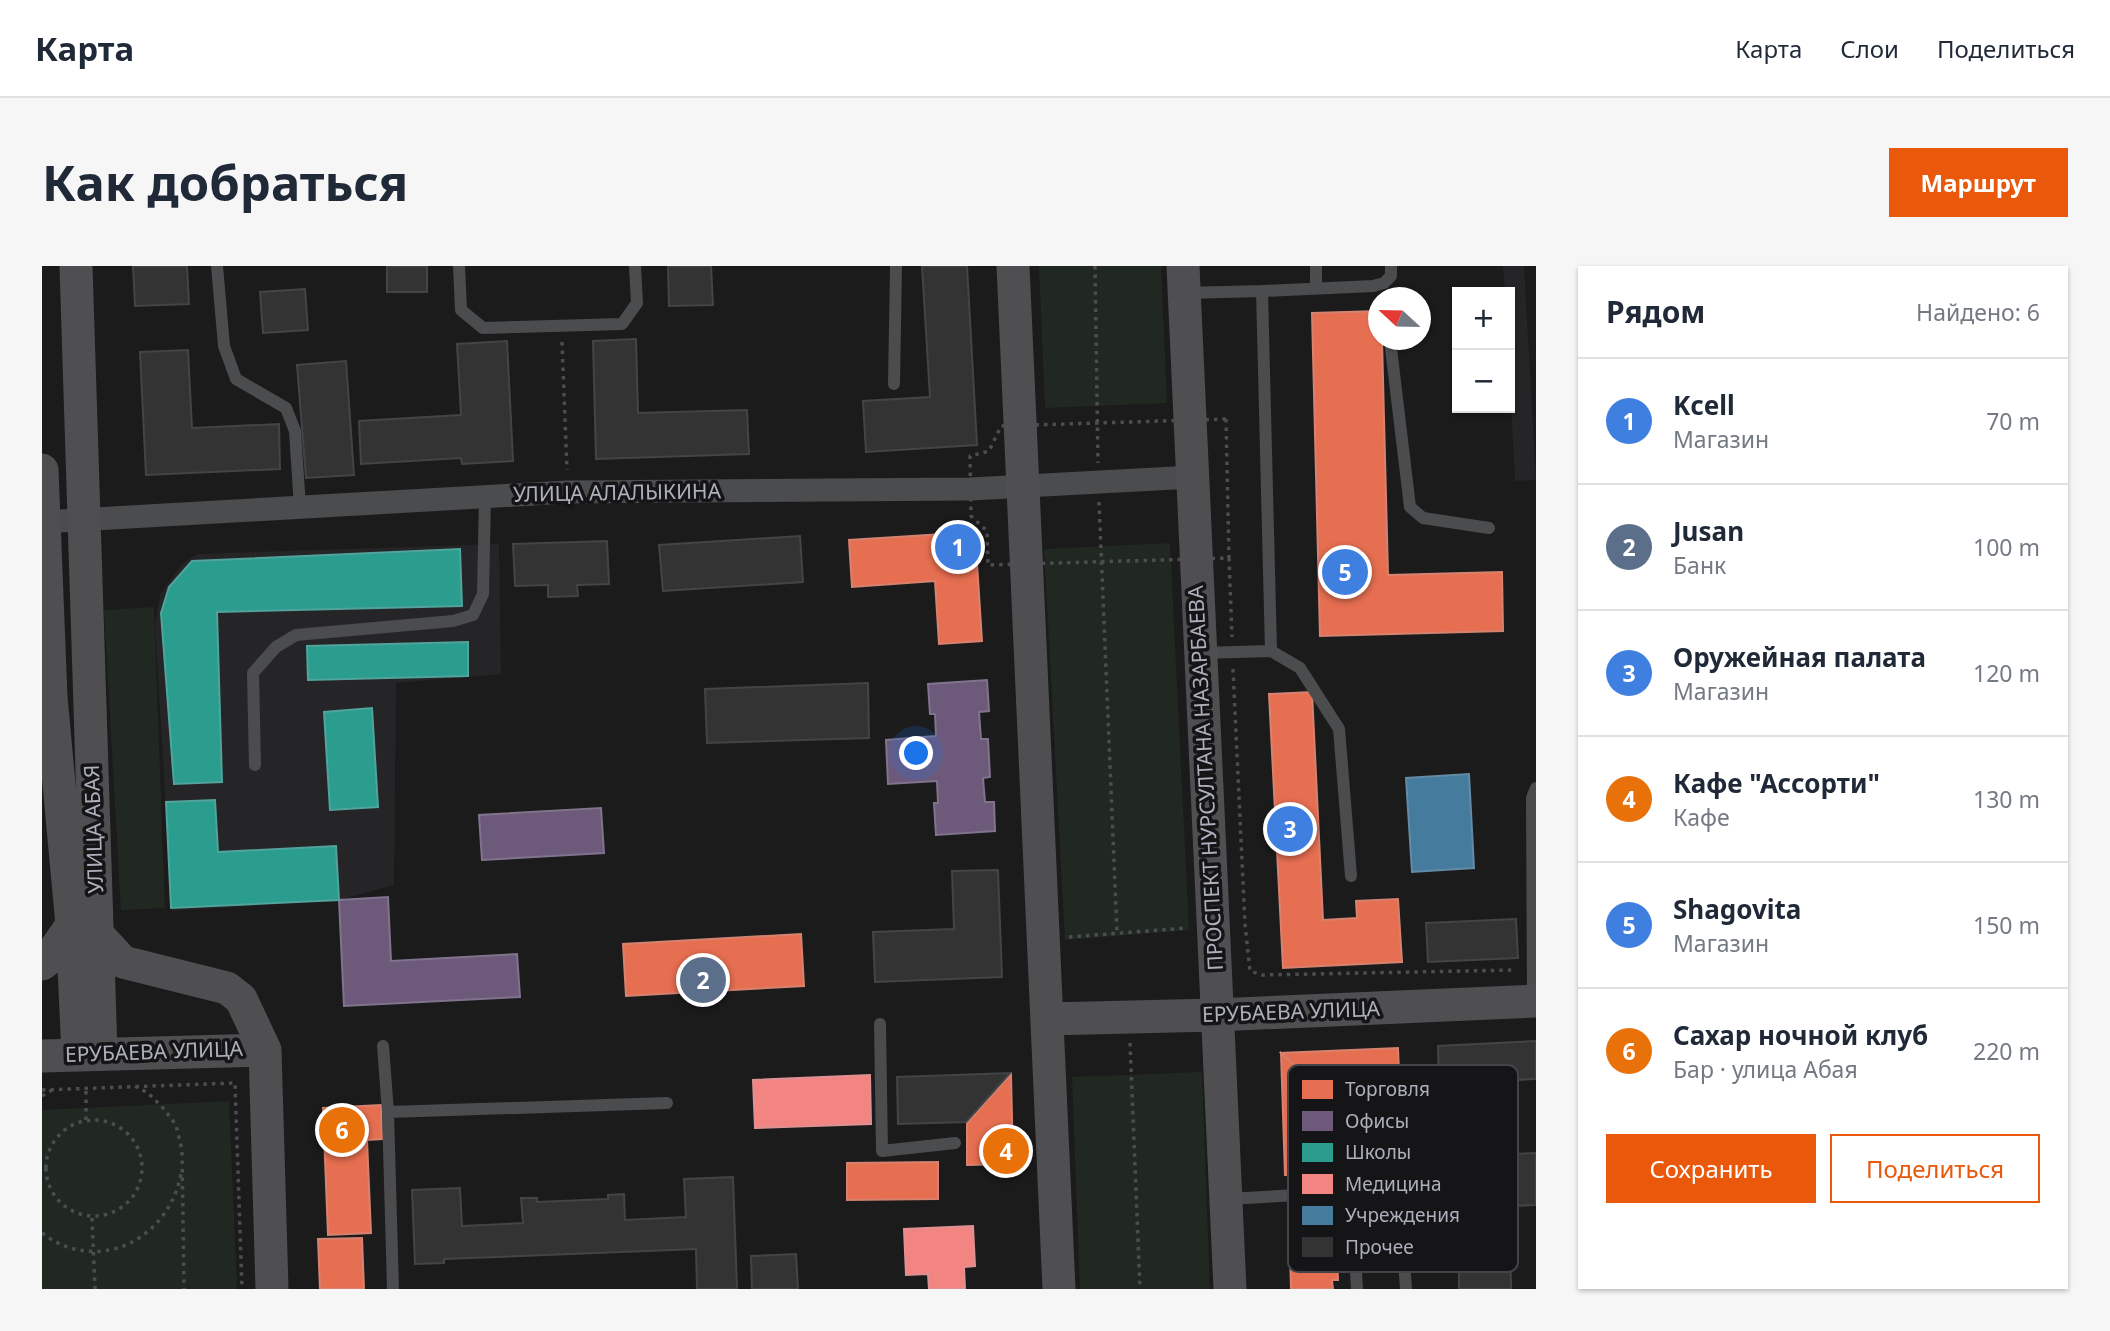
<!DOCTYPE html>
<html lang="ru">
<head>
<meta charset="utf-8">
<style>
	body { margin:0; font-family:"Noto Sans",sans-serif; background:#f6f6f7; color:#1f2937 }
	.controls { position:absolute; right:21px; top:21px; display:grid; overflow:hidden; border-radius:0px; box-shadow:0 2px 5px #0004 }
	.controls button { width:63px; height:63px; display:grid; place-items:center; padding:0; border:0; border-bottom:2px solid #e0e1e3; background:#fff; color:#1f2937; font:35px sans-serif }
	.compass { position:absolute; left:1326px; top:21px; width:63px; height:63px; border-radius:50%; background:#fff; box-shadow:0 2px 5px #0004; rotate:292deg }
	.you { position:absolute; left:875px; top:488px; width:24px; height:24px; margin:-18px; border:5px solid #fff; border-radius:50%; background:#1a73e8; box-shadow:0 0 0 10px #1a73e833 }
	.badge { display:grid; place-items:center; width:46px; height:46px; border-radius:50%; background:#ea580c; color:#fff; font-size:23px; font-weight:700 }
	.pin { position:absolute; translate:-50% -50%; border:4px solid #fff; box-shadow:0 2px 7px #0006 }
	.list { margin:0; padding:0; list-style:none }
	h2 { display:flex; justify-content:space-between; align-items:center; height:91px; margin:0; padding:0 28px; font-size:30px }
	h2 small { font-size:23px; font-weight:400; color:#747a83 }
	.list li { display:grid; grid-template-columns:46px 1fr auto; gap:21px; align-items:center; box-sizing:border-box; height:126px; padding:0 28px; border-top:2px solid #e0e1e3 }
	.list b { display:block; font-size:26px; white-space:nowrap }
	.list p { margin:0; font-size:23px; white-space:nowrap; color:#747a83 }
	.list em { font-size:23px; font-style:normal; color:#747a83 }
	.actions { display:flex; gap:14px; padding:21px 28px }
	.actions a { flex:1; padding:16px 0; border:2px solid #ea580c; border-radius:0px; text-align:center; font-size:24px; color:#ea580c }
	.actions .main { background:#ea580c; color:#fff }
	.map { position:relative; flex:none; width:1494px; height:1023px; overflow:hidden; border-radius:0px }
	header { display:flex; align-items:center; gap:42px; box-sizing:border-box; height:98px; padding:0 35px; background:#fff; border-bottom:2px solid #e0e1e3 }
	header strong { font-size:33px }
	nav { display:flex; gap:38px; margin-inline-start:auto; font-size:24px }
	.intro { display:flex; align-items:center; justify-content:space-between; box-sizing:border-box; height:168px; padding:0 42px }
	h1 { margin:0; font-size:49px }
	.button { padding:18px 32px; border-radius:0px; background:#ea580c; color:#fff; font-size:24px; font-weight:700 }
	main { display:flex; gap:42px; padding:0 42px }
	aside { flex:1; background:#fff; border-radius:0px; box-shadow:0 2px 5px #0004 }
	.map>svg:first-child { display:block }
	.built { fill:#252527 }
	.green { fill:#212822 }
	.shops { fill:#e76f51; stroke:#d68271; stroke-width:2 }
	.offices { fill:#6d597a; stroke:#80738e; stroke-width:2 }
	.schools { fill:#2a9d8f; stroke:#51a39c; stroke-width:2 }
	.health { fill:#f28482; stroke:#dd9193; stroke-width:2 }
	.public { fill:#457b9d; stroke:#648ba6; stroke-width:2 }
	.building { fill:#333; stroke:#434447; stroke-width:2 }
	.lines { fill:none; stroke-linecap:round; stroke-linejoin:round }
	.path { stroke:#4c4d50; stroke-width:3.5; stroke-dasharray:3.5 5; stroke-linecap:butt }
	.lane { stroke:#4b4c4e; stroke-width:12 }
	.street { stroke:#4b4c4e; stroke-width:23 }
	.secondary { stroke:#4f4f52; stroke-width:33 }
	.labels { text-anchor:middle; stroke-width:7; stroke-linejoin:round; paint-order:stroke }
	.street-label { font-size:21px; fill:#adb0bb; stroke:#151517 }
	.key { fill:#151517; stroke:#434448; stroke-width:2 }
	.key-label { font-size:19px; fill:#adb0bb }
</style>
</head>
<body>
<header>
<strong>Карта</strong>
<nav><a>Карта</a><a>Слои</a><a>Поделиться</a></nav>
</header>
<div class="intro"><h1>Как добраться</h1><a class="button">Маршрут</a></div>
<main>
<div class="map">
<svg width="1494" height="1023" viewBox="0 0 1494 1023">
	<rect width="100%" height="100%" fill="#1b1b1b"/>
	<!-- built -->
	<path class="built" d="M1461 0H1482L1494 214 1473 215 1468 120V26H1463Z
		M457 278 459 408 354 417 352 619 297 634 130 645 113 360 118 329 139 299 155 288Z"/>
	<!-- green -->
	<path class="green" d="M997 0H1119L1125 137 1003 142Z
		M1128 277 1147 664 1023 674 1002 283Z
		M112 341 123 642 79 644 62 344Z
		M1160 806 1168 1023H1038L1030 811Z
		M187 835 195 1023H0V844Z"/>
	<!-- shops -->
	<path class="shops" d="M1336 45V74H1340L1346 309 1460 306 1461 365 1278 370 1270 47Z
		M933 266 940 375 897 378 893 315 810 321 807 274Z
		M1270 426 1281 654 1315 652 1314 635 1356 633 1360 696 1241 702 1227 428Z
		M759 668 762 720 584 730 581 678Z
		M1356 782 1358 832 1316 834V826L1283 827 1239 787Z
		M1239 787 1283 827 1286 867H1293L1294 907 1243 909Z
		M969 808 971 898 925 899V857Z
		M339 839 340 873 325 874 329 967 286 969 281 842Z
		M896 896V933L805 934V897Z
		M1293 948 1296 1014H1290L1291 1023H1249L1247 949Z
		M320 972 322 1023H278L276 973Z"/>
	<!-- offices -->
	<path class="offices" d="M945 414 947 445 937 446 939 473H946L948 511 941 512 943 536H952L953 565 894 569 892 537H896L895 515 846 518 844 474 894 470 893 448H888L886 418Z
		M559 542 562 587 440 594 437 549Z
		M346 631 349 695 475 688 478 731 302 740 297 634Z"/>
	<!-- schools -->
	<path class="schools" d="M418 283 420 340 175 346 180 516 132 518 119 347 127 321 150 295Z
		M426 376V410L266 414 265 380Z
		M330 442 336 541 288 544 282 446Z
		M173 534 176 586 294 580 297 634 129 642 124 536Z"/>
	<!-- health -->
	<path class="health" d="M828 809 829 858 713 862 711 814Z
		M931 960 933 1000 922 1001 923 1023H887L886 1008 864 1009 862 963Z"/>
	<!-- public -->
	<path class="public" d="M1427 508 1432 602 1370 606 1364 512Z"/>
	<!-- building -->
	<path class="building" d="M91 0H145L147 38 93 40Z
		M345 0H385V26H345Z
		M626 0H669L671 39 627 40Z
		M880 0H925L935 179 824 186 821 135 888 131Z
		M263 23 266 64 221 67 218 26Z
		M594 73 596 147 705 144 707 188 554 193 551 75Z
		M465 75 471 195 420 198 419 192 319 198 317 155 419 149 415 78Z
		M146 84 150 162 237 158 238 203 104 209 98 86Z
		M304 95 312 209 264 212 255 99Z
		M758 270 761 316 621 325 617 279Z
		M565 275 567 318 535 319 536 330 506 331V319L473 320 471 278Z
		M826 417 827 472 665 477 663 423Z
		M956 604 960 711 833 716 831 666 912 663 910 605Z
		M1474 653 1476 692 1386 696 1384 657Z
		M1494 775V813L1397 818 1396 780Z
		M968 807 924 856 856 858 855 811Z
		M1494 887V939L1448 941 1446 889Z
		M691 911 695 1023H655L654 983 402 993V997L373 998 370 924 418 922 420 960 481 957 479 932H495V936L566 933V929L582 928 583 954 644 951 642 913Z
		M691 911 695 1023H655L654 983 402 993V997L373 998 370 924 418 922 420 960 481 957 479 932H495V936L566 933V929L582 928 583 954 644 951 642 913Z
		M1468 970 1469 1023H1417V971Z
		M754 988 756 1023H710L709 990Z"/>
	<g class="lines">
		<!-- path -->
		<path class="path" d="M1053 0 1056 197
			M520 76 525 204
			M1184 153 1187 292 946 299 945 265 929 250 928 190 947 185 959 160Z
			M1057 236 1075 667
			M1187 292 1190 371
			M1191 403 1203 658 1208 705 1220 709 1474 704
			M1027 671 1145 662
			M1088 777 1098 1023
			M93 820 106 827 121 842 134 859 140 884 142 1023
			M0 824 193 817 200 1023
			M0 830 10 824
			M4 902a48 48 0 1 1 96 0a48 48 0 1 1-96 0Z
			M44 854V822
			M50 952 53 1023
			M0 967C56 1010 127 973 139 908"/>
		<!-- lane -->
		<path class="lane" d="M175 0 182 80 194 113 244 142 253 165 258 241
			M417 0 419 44 441 62 580 58 595 37 593 0
			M1274 0V23
			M1220 25 1331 20 1342 17 1349 10V0
			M1143 27 1220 25 1229 385 1159 387
			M1348 74 1368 241 1381 252 1447 262
			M852 118 854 0
			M1229 385 1258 402 1297 463 1309 610
			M213 499 211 407 234 381 254 369 411 355 431 349 441 328 443 230
			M1491 735 1490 532 1494 522
			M838 758 840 885 913 877
			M341 780 346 846 351 1023
			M346 846 625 837
			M1308 849 1340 846 1345 847 1352 854 1364 1023
			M1186 933 1309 926 1315 1023"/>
		<!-- street -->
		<path class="street" d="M0 256 525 226 928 223 1151 211"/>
		<!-- secondary -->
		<path class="secondary" d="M34 0 59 787
			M971 0 1017 1023
			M1141 0 1188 1023
			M0 204 9 431 30 659 36 788
			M56 669 81 696 185 722 199 733 223 784 230 1023
			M0 698 6 693 30 659
			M1005 753 1174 749 1494 735
			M0 790 223 784"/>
	</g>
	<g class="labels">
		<!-- street labels -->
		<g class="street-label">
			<text transform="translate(575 227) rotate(-1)" y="7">УЛИЦА АЛАЛЫКИНА</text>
			<text transform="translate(1164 512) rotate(-93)" y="7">ПРОСПЕКТ НУРСУЛТАНА НАЗАРБАЕВА</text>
			<text transform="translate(52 563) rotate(-92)" y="7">УЛИЦА АБАЯ</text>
			<text transform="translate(1249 746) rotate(-2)" y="7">ЕРУБАЕВА УЛИЦА</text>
			<text transform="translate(112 786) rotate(-2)" y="7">ЕРУБАЕВА УЛИЦА</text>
		</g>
	</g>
	<!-- legend -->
	<rect x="1246" y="799" width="230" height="207" rx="10" class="key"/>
	<rect x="1260" y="814" width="31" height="19" fill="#e76f51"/>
	<rect x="1260" y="845" width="31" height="20" fill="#6d597a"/>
	<rect x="1260" y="877" width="31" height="19" fill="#2a9d8f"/>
	<rect x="1260" y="908" width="31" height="20" fill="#f28482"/>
	<rect x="1260" y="940" width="31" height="19" fill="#457b9d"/>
	<rect x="1260" y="971" width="31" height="20" fill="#333"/>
	<g class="key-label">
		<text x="1303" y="830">Торговля</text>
		<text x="1303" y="862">Офисы</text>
		<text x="1303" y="893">Школы</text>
		<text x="1303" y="925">Медицина</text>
		<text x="1303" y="956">Учреждения</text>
		<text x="1303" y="988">Прочее</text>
	</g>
</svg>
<div class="controls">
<button>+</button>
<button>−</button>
</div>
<svg class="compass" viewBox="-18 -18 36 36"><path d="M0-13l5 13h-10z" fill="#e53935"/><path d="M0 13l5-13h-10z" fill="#747a83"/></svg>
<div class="you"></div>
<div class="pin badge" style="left:916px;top:281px;background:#3f7fe0">1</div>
<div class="pin badge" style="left:661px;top:714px;background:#5c6f8a">2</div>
<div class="pin badge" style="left:1248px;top:563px;background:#3f7fe0">3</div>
<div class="pin badge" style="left:964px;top:885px;background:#e8710a">4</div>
<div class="pin badge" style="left:1303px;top:306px;background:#3f7fe0">5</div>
<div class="pin badge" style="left:300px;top:864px;background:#e8710a">6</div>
</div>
<aside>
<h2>Рядом<small>Найдено: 6</small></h2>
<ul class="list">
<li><span class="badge" style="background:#3f7fe0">1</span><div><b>Kcell</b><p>Магазин</p></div><em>70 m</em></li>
<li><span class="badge" style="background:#5c6f8a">2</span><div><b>Jusan</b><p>Банк</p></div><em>100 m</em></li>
<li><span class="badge" style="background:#3f7fe0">3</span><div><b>Оружейная палата</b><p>Магазин</p></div><em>120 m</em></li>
<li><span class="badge" style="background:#e8710a">4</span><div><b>Кафе &quot;Ассорти&quot;</b><p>Кафе</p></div><em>130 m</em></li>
<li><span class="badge" style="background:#3f7fe0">5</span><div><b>Shagovita</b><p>Магазин</p></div><em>150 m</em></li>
<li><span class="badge" style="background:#e8710a">6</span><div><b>Сахар ночной клуб</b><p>Бар · улица Абая</p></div><em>220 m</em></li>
</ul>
<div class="actions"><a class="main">Сохранить</a><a>Поделиться</a></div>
</aside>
</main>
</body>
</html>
